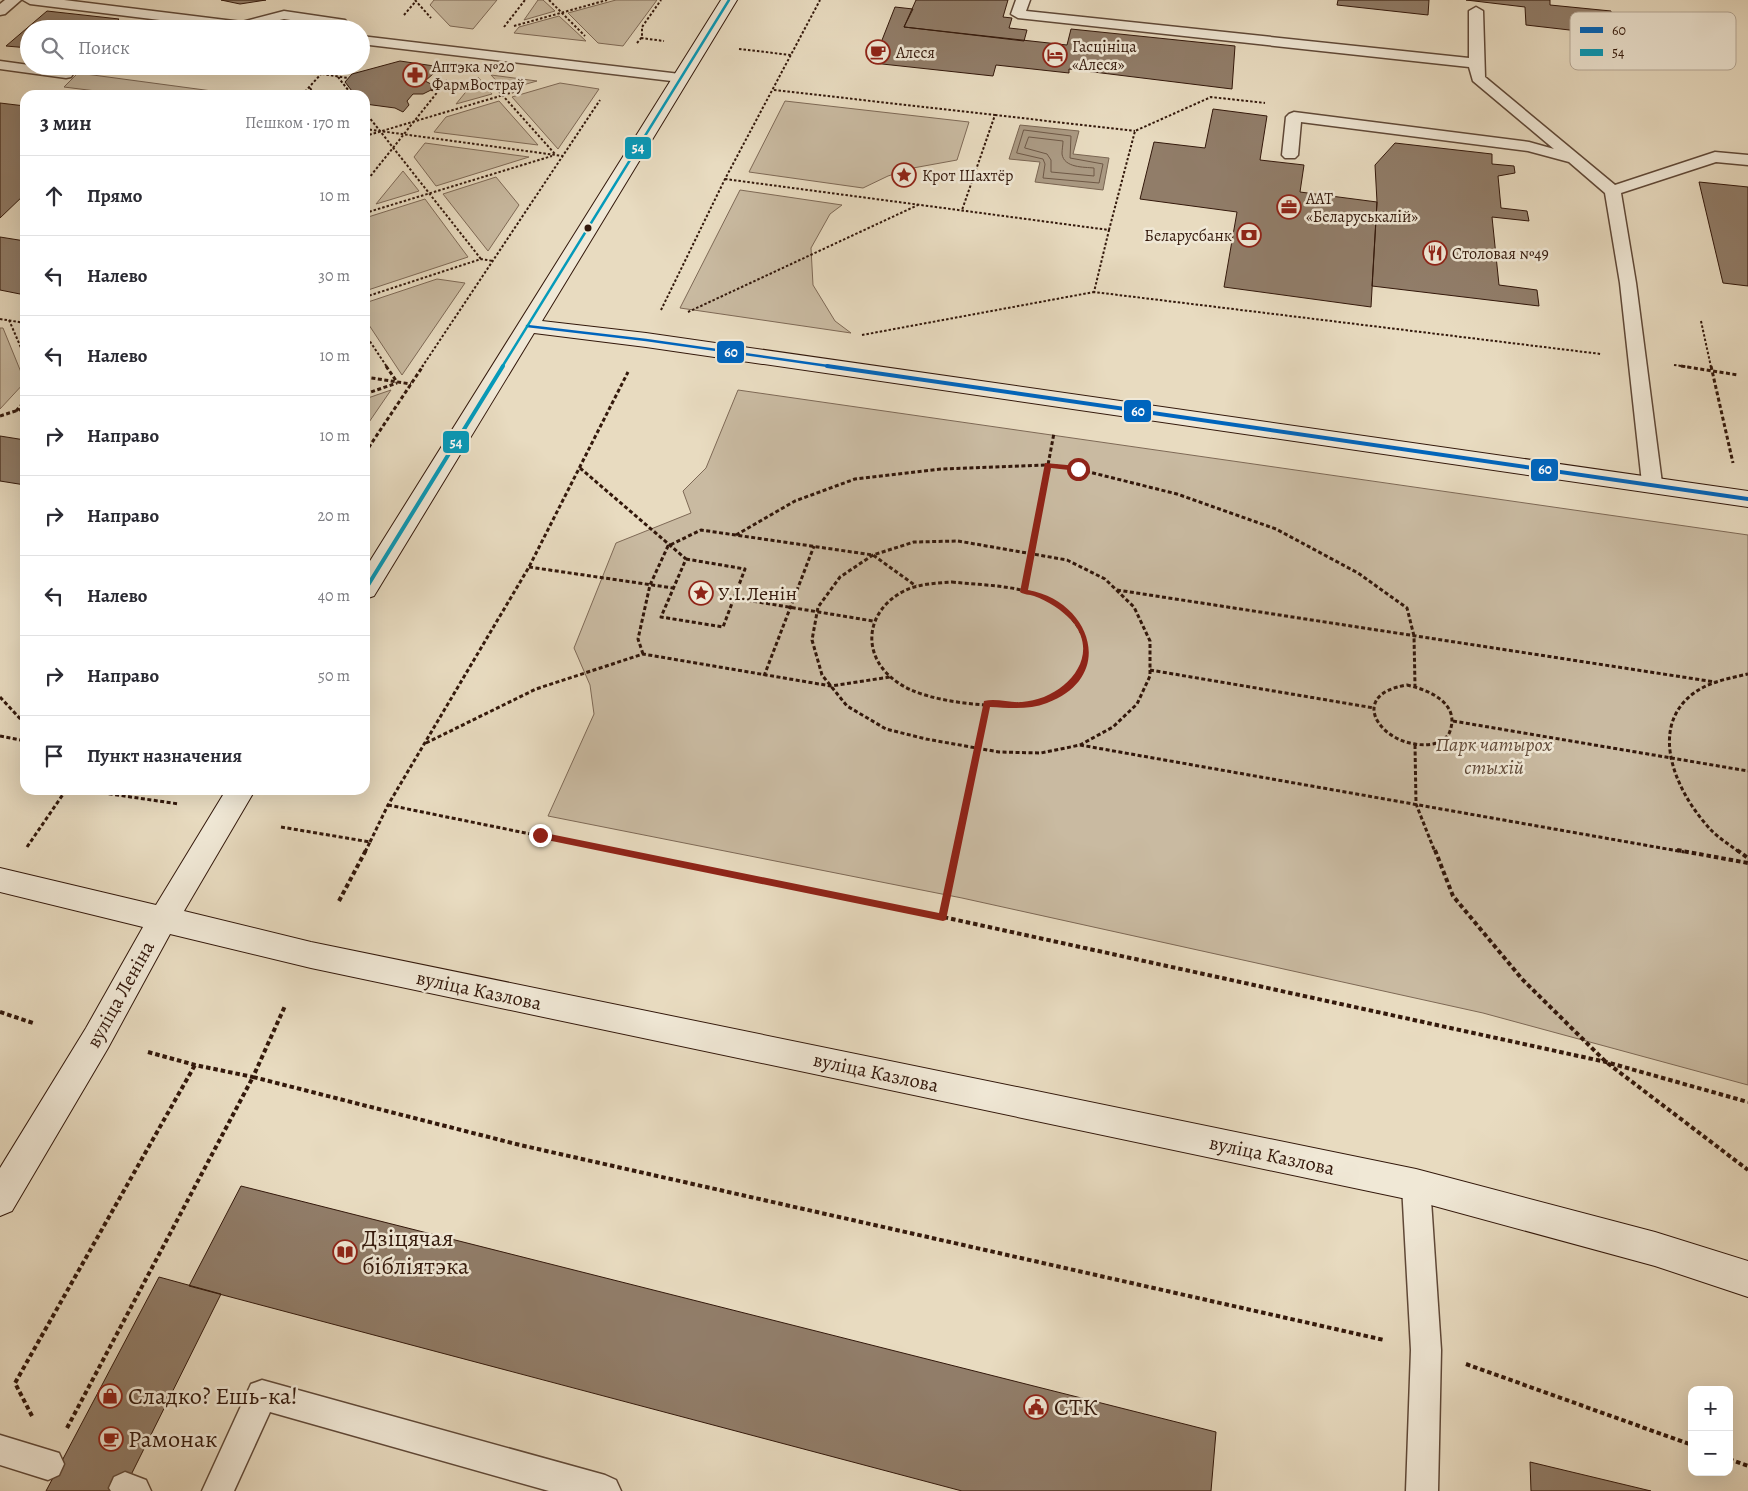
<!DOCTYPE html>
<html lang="ru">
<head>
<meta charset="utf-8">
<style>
	body { margin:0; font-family:Alegreya,serif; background:#f7f7f7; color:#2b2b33 }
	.controls { position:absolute; right:15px; bottom:15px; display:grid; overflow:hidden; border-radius:10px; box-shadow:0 5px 20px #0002 }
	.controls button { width:45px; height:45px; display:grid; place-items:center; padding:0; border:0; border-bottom:1px solid #e1e1e2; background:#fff; color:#2b2b33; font:25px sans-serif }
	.stop { position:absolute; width:15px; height:15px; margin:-11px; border:4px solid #8f2418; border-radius:50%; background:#fff }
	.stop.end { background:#8f2418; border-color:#fff; box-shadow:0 1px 5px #0008 }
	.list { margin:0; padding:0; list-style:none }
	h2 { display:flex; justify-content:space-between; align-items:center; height:65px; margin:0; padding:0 20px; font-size:21px }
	h2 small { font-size:16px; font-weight:400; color:#7c7c81 }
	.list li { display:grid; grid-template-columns:32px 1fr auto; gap:15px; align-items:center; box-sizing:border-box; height:80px; padding:0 20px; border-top:1px solid #e1e1e2 }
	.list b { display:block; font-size:19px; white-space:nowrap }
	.list em { font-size:16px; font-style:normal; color:#7c7c81 }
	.icon { flex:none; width:28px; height:28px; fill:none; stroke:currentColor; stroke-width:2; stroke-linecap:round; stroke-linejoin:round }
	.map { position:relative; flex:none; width:1748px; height:1491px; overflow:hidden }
	.search { position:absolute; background:#fff; box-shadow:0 5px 20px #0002; left:20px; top:20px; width:350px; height:55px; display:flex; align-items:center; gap:12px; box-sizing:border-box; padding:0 18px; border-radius:28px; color:#7c7c81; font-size:19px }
	.panel { position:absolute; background:#fff; box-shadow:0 5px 20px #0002; left:20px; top:90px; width:350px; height:705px; border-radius:15px }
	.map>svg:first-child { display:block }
	.green { fill:#c9baa1; stroke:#7e6956 }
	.water { fill:#aa9982; stroke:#7a6552 }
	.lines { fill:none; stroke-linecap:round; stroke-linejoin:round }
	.shore { stroke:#6e5846; stroke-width:1 }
	.building { fill:#917d69; stroke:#33180b }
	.service-casing { stroke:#604938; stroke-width:3 }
	.secondary-casing { stroke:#33180b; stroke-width:2 }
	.path-far2 { stroke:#33180b; stroke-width:2; stroke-dasharray:2.5 2; stroke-linecap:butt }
	.path-far1 { stroke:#33180b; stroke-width:3; stroke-dasharray:4 2.5; stroke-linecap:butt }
	.path { stroke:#33180b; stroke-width:4; stroke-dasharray:4.5 3; stroke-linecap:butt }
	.service { fill:#f0e8d6; fill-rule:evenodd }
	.secondary { fill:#f0e8d6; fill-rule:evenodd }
	.bus-1-far1-casing { stroke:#f0e8d6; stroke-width:5 }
	.bus-1-casing { stroke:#f0e8d6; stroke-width:8 }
	.bus-2-far1-casing { stroke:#f0e8d6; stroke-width:5 }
	.bus-2-casing { stroke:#f0e8d6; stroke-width:8 }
	.bus-1-far1 { stroke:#0065bd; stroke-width:2.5 }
	.bus-1 { stroke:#0065bd; stroke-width:4 }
	.bus-2-far1 { stroke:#059aba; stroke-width:2.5 }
	.bus-2 { stroke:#059aba; stroke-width:4 }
	.route { fill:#8f2418 }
	.bus-dot { fill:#33180b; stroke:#f0e8d6; stroke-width:2 }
	.labels { text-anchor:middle; stroke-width:5; stroke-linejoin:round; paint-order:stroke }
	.far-poi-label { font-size:16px; fill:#33180b; stroke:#f0e8d6; text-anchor:start }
	.poi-label { font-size:20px; fill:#33180b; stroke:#f0e8d6; text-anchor:start }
	.park-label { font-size:20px; font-style:italic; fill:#604938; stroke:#f0e8d6 }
	.street-label { font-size:20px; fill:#33180b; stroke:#f0e8d6 }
	.near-poi-label { font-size:24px; fill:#33180b; stroke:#f0e8d6; text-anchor:start }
	.key { fill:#f0e8d6; stroke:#b7aa99; stroke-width:1 }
	.key-label { font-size:14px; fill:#33180b }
	.line-badge { stroke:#f0e8d6; stroke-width:2 }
	.badge-label { font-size:14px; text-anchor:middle; font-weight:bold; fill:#fff }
</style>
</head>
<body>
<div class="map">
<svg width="1748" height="1491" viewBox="0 0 1748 1491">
	<rect width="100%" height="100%" fill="#e8dbc0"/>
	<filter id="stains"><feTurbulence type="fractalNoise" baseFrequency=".004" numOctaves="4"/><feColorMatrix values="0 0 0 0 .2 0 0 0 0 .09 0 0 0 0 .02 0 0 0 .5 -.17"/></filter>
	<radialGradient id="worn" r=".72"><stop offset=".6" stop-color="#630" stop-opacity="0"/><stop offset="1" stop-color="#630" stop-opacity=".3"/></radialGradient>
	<!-- green -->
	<path class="green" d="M434 0H497L473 29 450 26 430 5Z
		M538 0H543L555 11 524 20Z
		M616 0H657L623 46 598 43 568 13Z
		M559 16 586 41 514 33 519 27Z
		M78 73 242 95H128L64 87Z
		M491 75 537 81 505 90Z
		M478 77 492 94 456 104Z
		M560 83 599 89 558 149 512 97Z
		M499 101 538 145 434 132 446 117Z
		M785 101 969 122 957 160 913 168 888 176 863 188 749 172Z
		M425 143 529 157 436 186 414 157Z
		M403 171 419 191 376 204Z
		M496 177 519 205 488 251 443 194Z
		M740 190 842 205 830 214 811 248 813 285 835 321 851 333 680 308Z
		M425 199 468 257 365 291V218Z
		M437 279 465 283 402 375 365 319V303Z
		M0 328H3L25 382 0 409Z
		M391 390 365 428V399Z
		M738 390 1748 535V1085L1483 1013 962 898 548 816 594 714 590 685 574 648 616 543 691 513 683 491 706 468Z"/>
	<!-- water -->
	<path class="water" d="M1020 125 1079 131 1073 154 1109 158 1103 190 1035 182 1040 162 1009 159Z"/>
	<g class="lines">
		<!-- shore -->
		<path class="shore" d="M1024 130 1071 136 1070 158 1103 164 1099 183 1043 178 1045 164 1043 159 1017 153Z
			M1029 137 1063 141C1063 145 1062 149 1062 154 1064 168 1084 167 1094 168V176L1051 172V160L1047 154 1025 148Z"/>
	</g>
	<!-- building -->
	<path class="building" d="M221 0H266L240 4Z
		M916 0H1008L1003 17 1012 18 1009 28 1027 30 1024 41 904 27Z
		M1338 0H1429L1428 15 1337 5Z
		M1466 0H1550V5L1611 11 1613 35 1526 25 1525 7Z
		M895 7 913 9 904 27 1067 45 1071 29 1235 46 1232 89 1069 69V73L996 65 993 76 873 63Z
		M47 11 119 19 108 29H29V48L6 46Z
		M400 61 441 67 425 81 431 84V90L423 94H413L407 101 409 105 403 112 395 108 365 104V95H355L345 82 352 74Z
		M0 103 25 106V194L0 218Z
		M1213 109 1267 116 1260 160 1304 165 1300 192 1377 202 1371 307 1224 287 1237 212 1140 199 1154 142 1205 148Z
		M1395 143 1492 154V164L1514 166 1515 173 1498 176 1501 208 1527 211 1529 221 1492 217 1499 285 1537 290 1539 306 1372 286 1377 202 1375 165Z
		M1699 182 1748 187V286L1723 283Z
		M0 237 25 241V295L0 290Z
		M0 436 25 440V485L0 481Z
		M241 1186 1216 1432 1211 1491H962L189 1286Z
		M159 1277 221 1294 123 1491H46Z
		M1530 1462 1651 1491H1531Z"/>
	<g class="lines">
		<!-- service casing -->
		<g class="service-casing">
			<path id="service" d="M5 0H21L5 14 0 15V4Z
				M23 0H64L242 22 284 11 345 20 353 29H338L336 27 284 19 262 24 274 26 276 29H233L30 4Z
				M1016 0H1030L1026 11 1469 58V11L1476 7 1483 11 1485 77 1615 185 1715 152 1748 155V165L1716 162 1621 193 1636 283 1662 483 1659 488 1652 490 1645 488 1642 483 1620 283 1605 193 1569 162 1528 151 1301 122 1298 155 1295 158H1285L1282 155 1286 117 1289 114 1294 112 1529 142 1554 149 1473 81 1469 67 1018 18 1011 14Z
				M361 36 680 74 685 75 687 78 685 81 680 82 361 44Z
				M0 61 29 65V66L66 70 71 71 73 74 71 77 66 78 0 69Z
				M1416 1172 1426 1175 1430 1185 1441 1350 1438 1491H1406L1411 1350 1402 1185 1406 1175Z
				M262 1380 605 1475 616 1480 621 1491H549L270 1412 234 1491H202L251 1384Z
				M0 1435 59 1453 64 1464 59 1475 48 1480 0 1465Z
				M125 1472 146 1480 151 1491H111L109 1488 114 1477Z"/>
		</g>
		<!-- secondary casing -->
		<g class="secondary-casing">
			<path id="secondary" d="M721 0H737L542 321 646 333 1748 491V507L646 347 534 333 374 596 365 599V569Z
				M226 790H255L184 911 311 942 1416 1169 1655 1232 1748 1261V1297L1655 1266 1416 1201 311 968 170 934 108 1048 12 1211 0 1216V1168L86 1028 143 927 0 892V868L156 905Z"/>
		</g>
		<!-- path-far2 -->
		<path class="path-far2" d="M415 0 431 18
			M549 0 585 36
			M404 15 416 1
			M514 26 607 0
			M504 27 525 0
			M641 38 664 41
			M637 43 642 37V27L661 0
			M739 49 791 55
			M322 74 348 78
			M338 77 352 95
			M310 88 315 95
			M496 88 555 154
			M431 90 439 91
			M774 90 995 115 962 210
			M93 93 109 95
			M302 95 321 74 339 66
			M365 112 481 259
			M995 115 1135 131
			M365 129 563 156
			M365 136 517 91
			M725 179 1109 230 1094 292 1601 354
			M365 183 447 80
			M365 213 552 156
			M1109 230 1135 131 1211 97 1265 103
			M365 297 481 259 493 261
			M661 310 725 179 820 0
			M688 312 918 205
			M0 319 25 323
			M9 320 25 357
			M1701 321 1711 367
			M365 334 387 367
			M862 335 1094 292
			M1674 365 1689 367
			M422 367 600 100"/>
		<!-- path-far1 -->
		<path class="path-far1" d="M386 366 397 382
			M1681 366 1738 375
			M1711 366 1733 463
			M365 377 411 384
			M365 394 397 383
			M16 411 25 401
			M0 416 25 408
			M365 453 423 366
			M580 468 686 559
			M736 535 795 501 855 479 941 469 1048 465 1077 469 1177 494 1276 529 1358 573 1407 608 1414 636 1415 686
			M958 541 1067 560 1105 579 1134 607 1150 641V676L1137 704 1113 727 1080 745 1041 753 999 752 926 739 886 729 847 706 822 675 812 640 818 607 840 577 873 555 914 542Z
			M686 559 745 569 723 627 661 617Z
			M529 567 673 588
			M952 582C1000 587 1057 584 1082 634 1090 650 1083 670 1072 683 1064 693 1049 701 1037 703 1000 709 927 704 897 682 860 656 865 611 904 591 918 584 936 583 952 582Z
			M1117 590 1715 682
			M1024 592 1054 433
			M734 598 873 621
			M643 654 638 639 650 585 668 546 701 530 873 555 916 586
			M1150 670 1374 708
			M764 676 814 546
			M1407 685C1429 690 1460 703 1450 731 1448 738 1441 742 1433 744 1385 752 1342 695 1407 685Z
			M0 697 25 724
			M1453 721 1748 771
			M0 736 25 741
			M426 743 536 689 643 654 831 686 890 677
			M1080 745 1684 852
			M1415 745 1416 804 1435 852
			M83 790 179 804
			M388 805 619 852
			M281 827 370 842 365 852
			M370 842 388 805 529 567 628 372
			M27 847 66 790
			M956 852 987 703
			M1739 852C1730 845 1720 839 1712 831 1679 797 1645 729 1694 693 1709 682 1730 678 1748 674"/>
		<!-- path -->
		<path class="path" d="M613 850 943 917 1606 1062 1748 1102
			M1435 850 1453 896 1522 979 1606 1062 1748 1170
			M1677 850 1748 863
			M1737 850 1748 858
			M339 901 366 850
			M943 917 957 850
			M0 1012 33 1023
			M148 1052 195 1065 253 1077 285 1006
			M1466 1364 1692 1445
			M32 1416 15 1383 195 1065
			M67 1428 253 1077 520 1145 1384 1340
			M1729 1459 1748 1466"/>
		<!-- service -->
		<use href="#service" class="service"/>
		<!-- secondary -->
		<use href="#secondary" class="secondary"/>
		<!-- bus-1-far1 casing -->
		<g class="bus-1-far1-casing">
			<path id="bus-1-far1" d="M527 326 646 340 835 367"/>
		</g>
		<!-- bus-1 casing -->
		<g class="bus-1-casing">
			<path id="bus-1" d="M827 366 1748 499"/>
		</g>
		<!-- bus-2-far1 casing -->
		<g class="bus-2-far1-casing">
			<path id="bus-2-far1" d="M502 367 729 0"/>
		</g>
		<!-- bus-2 casing -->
		<g class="bus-2-casing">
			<path id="bus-2" d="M365 590 503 366"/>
		</g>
		<!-- bus-1-far1 -->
		<use href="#bus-1-far1" class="bus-1-far1"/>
		<!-- bus-1 -->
		<use href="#bus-1" class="bus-1"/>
		<!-- bus-2-far1 -->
		<use href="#bus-2-far1" class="bus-2-far1"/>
		<!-- bus-2 -->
		<use href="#bus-2" class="bus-2"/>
	</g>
	<!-- route -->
	<path class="route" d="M1045 463 1078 466 1081 469 1078 471 1051 468 1028 590C1091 601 1117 677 1047 703 1029 710 1010 708 990 707L946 920 943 921 537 838 536 835 540 832 939 913 984 701C996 698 1010 703 1022 702 1061 700 1104 659 1072 621 1062 610 1048 601 1034 596 1029 594 1024 595 1020 592Z"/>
	<!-- icons -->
	<defs>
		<g id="cafe-ring" transform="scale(1.25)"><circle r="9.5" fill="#f0e8d6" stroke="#8f2418" stroke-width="1.5"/><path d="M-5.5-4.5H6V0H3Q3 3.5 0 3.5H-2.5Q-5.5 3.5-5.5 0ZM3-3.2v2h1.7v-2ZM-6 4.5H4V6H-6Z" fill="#8f2418"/></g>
		<g id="hotel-ring" transform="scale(1.25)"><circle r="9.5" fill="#f0e8d6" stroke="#8f2418" stroke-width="1.5"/><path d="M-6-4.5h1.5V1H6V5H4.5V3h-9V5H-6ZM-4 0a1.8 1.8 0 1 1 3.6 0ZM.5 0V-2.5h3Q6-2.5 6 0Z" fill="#8f2418"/></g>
		<g id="pharmacy-ring" transform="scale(1.25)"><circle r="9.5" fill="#f0e8d6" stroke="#8f2418" stroke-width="1.5"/><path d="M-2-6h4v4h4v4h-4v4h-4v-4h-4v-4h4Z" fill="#8f2418"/></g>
		<g id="sight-ring" transform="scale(1.25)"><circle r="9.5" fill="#f0e8d6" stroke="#8f2418" stroke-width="1.5"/><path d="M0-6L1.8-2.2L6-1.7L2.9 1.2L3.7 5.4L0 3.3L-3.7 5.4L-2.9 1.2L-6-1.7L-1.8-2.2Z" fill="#8f2418"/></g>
		<g id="office-ring" transform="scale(1.25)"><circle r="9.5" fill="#f0e8d6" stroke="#8f2418" stroke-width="1.5"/><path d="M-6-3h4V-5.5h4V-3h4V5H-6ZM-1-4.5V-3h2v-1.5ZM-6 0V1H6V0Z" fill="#8f2418"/></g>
		<g id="bank-ring" transform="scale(1.25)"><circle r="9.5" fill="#f0e8d6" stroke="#8f2418" stroke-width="1.5"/><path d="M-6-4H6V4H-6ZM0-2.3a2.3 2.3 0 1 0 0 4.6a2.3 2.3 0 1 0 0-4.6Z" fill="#8f2418"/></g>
		<g id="restaurant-ring" transform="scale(1.25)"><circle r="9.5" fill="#f0e8d6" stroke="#8f2418" stroke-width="1.5"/><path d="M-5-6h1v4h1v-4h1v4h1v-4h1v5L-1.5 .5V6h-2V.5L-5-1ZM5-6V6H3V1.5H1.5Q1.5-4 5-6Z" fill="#8f2418"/></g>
		<g id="library-ring" transform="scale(1.25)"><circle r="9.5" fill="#f0e8d6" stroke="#8f2418" stroke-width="1.5"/><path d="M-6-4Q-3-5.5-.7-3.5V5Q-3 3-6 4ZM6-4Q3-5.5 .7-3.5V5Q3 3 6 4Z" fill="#8f2418"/></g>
		<g id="shop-ring" transform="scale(1.25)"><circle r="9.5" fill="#f0e8d6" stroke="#8f2418" stroke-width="1.5"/><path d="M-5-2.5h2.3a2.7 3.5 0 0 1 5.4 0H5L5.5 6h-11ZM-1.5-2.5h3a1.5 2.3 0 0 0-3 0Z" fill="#8f2418"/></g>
		<g id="civic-ring" transform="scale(1.25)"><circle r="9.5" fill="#f0e8d6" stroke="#8f2418" stroke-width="1.5"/><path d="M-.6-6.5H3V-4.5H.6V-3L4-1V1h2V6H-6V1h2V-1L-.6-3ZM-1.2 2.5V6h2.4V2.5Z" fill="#8f2418"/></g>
	</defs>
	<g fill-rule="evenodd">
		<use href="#cafe-ring" x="878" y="52"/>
		<use href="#hotel-ring" x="1055" y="55"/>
		<use href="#pharmacy-ring" x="415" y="75"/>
		<use href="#sight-ring" x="904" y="175"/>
		<use href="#office-ring" x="1289" y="207"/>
		<use href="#bank-ring" x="1249" y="235"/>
		<use href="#restaurant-ring" x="1435" y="253"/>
		<use href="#sight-ring" x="701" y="593"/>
		<use href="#library-ring" x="345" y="1252"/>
		<use href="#shop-ring" x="110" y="1396"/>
		<use href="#civic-ring" x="1036" y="1407"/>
		<use href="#cafe-ring" x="111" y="1439"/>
	</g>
	<!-- markers -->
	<circle class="bus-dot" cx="588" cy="228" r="4.5"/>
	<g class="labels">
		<!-- far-poi labels -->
		<g class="far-poi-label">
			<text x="1072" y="52">Гасцініца<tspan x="1072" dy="18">«Алеся»</tspan></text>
			<text x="896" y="58">Алеся</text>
			<text x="432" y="72">Аптэка №20<tspan x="432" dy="18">ФармВостраў</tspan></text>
			<text x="922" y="181">Крот Шахтёр</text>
			<text x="1306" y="204">ААТ<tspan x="1306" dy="18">«Беларуськалій»</tspan></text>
			<text x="1232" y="241" text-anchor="end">Беларусбанк</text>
			<text x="1452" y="259">Столовая №49</text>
		</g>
		<!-- poi labels -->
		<g class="poi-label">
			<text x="718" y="600">У.І.Ленін</text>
		</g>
		<!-- park labels -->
		<g class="park-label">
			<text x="1494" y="751">Парк чатырох<tspan x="1494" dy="23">стыхій</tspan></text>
		</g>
		<!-- street labels -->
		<g class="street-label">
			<text transform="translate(479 990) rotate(12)" y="7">вуліца Казлова</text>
			<text transform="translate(120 994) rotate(-61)" y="7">вуліца Леніна</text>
			<text transform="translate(876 1072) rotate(12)" y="7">вуліца Казлова</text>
			<text transform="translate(1272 1155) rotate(12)" y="7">вуліца Казлова</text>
		</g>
		<!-- near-poi labels -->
		<g class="near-poi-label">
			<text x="362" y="1246">Дзіцячая<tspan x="362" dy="28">бібліятэка</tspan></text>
			<text x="128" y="1404">Сладко? Ешь-ка!</text>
			<text x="1054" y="1415">СТК</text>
			<text x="128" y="1447">Рамонак</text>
		</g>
	</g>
	<!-- legend -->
	<rect x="1570" y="12" width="166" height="58" rx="8" class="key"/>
	<rect x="1580" y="27" width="23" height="6" fill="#0065bd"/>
	<rect x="1580" y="49" width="23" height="7" fill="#059aba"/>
	<g class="key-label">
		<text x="1612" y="35">60</text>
		<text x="1612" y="57">54</text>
	</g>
	<g class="line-badge">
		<rect x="624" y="136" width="28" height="24" rx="5" fill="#059aba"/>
		<rect x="716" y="340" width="29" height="24" rx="5" fill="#0065bd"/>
		<rect x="1123" y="399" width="29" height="24" rx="5" fill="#0065bd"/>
		<rect x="442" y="430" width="28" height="24" rx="5" fill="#059aba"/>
		<rect x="1530" y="458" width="29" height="24" rx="5" fill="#0065bd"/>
	</g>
	<g class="badge-label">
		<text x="638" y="152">54</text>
		<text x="731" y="357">60</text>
		<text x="1138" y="416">60</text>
		<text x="456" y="447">54</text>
		<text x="1545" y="474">60</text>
	</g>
	<rect width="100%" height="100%" filter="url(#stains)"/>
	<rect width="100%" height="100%" fill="url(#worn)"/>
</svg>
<div class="controls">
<button>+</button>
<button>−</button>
</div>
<div class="stop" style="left:1078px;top:469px"></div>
<div class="stop end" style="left:540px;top:835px"></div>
<div class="search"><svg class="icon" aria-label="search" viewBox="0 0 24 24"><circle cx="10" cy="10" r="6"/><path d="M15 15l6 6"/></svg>Поиск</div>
<section class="panel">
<h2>3 мин<small>Пешком · 170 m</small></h2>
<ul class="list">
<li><svg class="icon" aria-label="ahead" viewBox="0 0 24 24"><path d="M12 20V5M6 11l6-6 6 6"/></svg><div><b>Прямо</b></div><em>10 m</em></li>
<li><svg class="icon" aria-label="left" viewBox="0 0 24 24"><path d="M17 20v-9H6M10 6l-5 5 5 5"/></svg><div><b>Налево</b></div><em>30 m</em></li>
<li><svg class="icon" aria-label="left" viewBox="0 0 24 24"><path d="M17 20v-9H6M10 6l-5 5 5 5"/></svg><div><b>Налево</b></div><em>10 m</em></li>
<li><svg class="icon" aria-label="right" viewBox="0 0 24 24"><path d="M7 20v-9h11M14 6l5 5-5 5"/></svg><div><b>Направо</b></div><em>10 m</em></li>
<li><svg class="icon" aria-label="right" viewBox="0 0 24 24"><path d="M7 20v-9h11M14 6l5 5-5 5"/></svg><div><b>Направо</b></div><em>20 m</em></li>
<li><svg class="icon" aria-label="left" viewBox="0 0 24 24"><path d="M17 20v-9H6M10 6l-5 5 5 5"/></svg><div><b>Налево</b></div><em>40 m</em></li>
<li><svg class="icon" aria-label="right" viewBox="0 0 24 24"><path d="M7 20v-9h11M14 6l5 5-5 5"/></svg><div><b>Направо</b></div><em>50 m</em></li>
<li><svg class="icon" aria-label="arrive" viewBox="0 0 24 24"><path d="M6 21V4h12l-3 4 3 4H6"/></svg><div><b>Пункт назначения</b></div></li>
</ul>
</section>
</div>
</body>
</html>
